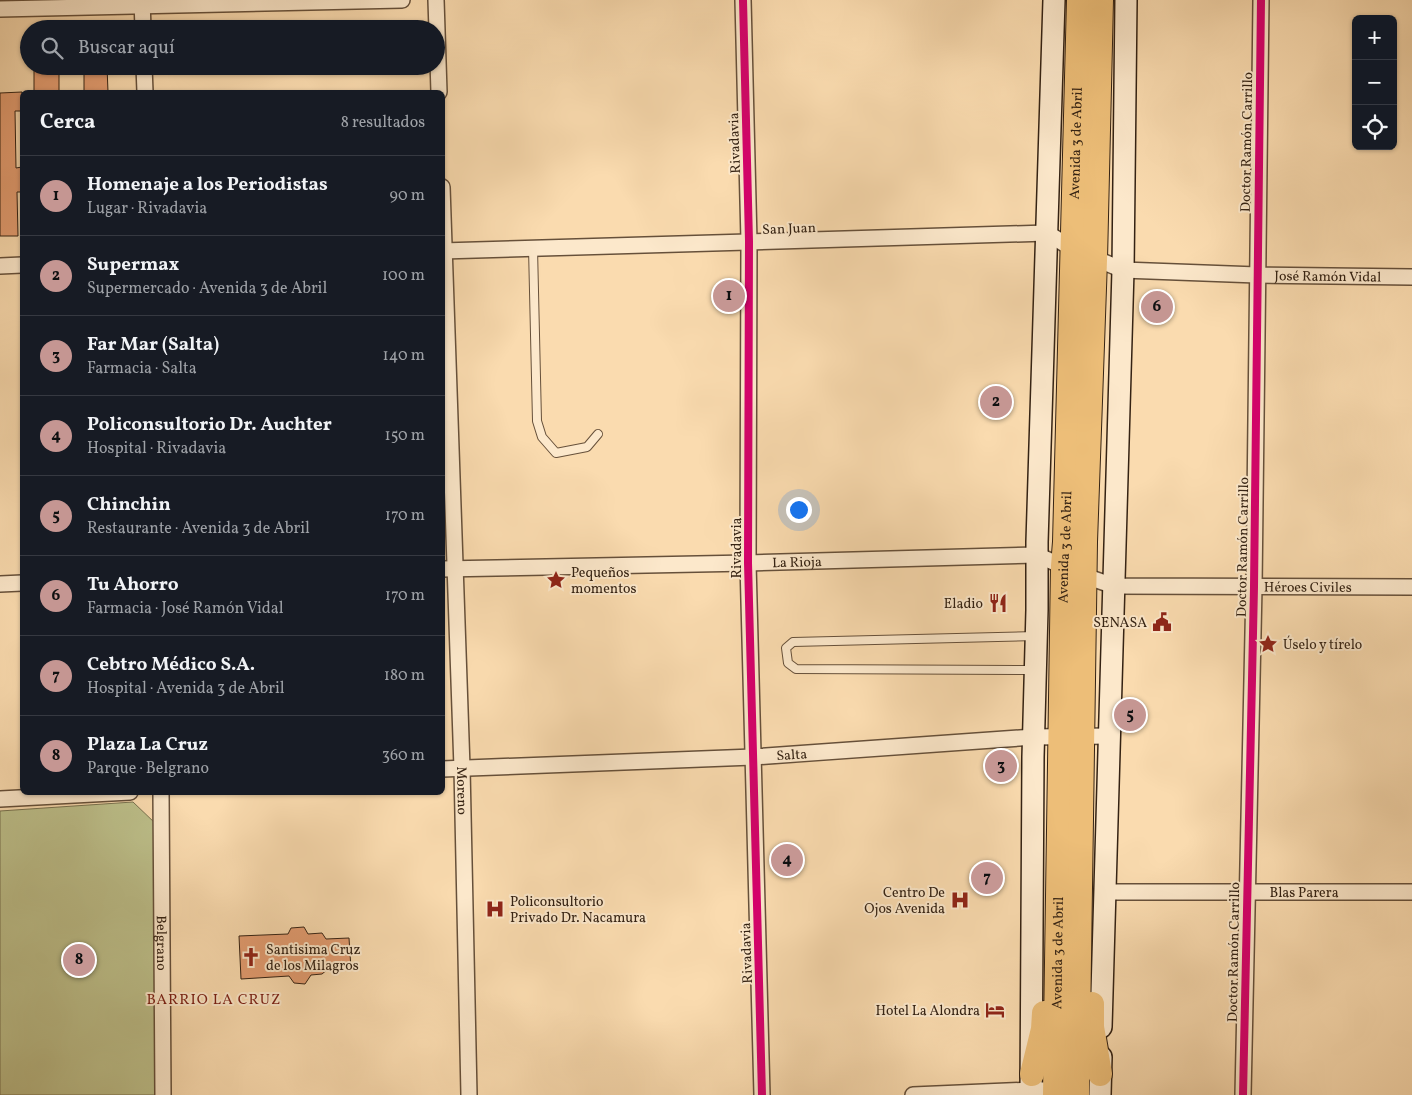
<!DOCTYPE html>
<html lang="es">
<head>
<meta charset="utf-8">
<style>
	body { margin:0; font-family:Vollkorn,serif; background:#20242c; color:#f1f3f6 }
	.controls { position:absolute; right:15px; top:15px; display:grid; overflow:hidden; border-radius:8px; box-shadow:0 1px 4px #0004 }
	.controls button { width:45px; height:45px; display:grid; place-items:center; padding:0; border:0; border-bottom:1px solid #363941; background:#171b24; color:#f1f3f6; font:25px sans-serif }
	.you { position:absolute; left:798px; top:509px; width:18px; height:18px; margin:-12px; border:4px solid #fff; border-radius:50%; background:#1a73e8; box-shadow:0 0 0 8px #1a73e833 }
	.badge { display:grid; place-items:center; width:32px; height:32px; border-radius:50%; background:#c59692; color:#111; font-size:16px; font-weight:700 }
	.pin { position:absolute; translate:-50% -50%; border:2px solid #fff; box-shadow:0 1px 5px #0006 }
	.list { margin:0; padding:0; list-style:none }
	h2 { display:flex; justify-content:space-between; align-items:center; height:65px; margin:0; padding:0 20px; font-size:21px }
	h2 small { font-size:16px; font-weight:400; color:#9ea1a6 }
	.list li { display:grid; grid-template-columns:32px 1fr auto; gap:15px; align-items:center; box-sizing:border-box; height:80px; padding:0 20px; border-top:1px solid #363941 }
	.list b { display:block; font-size:19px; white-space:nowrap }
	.list p { margin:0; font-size:16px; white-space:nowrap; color:#9ea1a6 }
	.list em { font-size:16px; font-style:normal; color:#9ea1a6 }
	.icon { flex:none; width:28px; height:28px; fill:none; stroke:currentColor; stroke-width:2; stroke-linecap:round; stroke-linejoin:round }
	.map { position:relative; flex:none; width:1412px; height:1095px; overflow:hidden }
	.search { position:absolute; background:#171b24; box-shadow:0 1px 4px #0004; left:20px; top:20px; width:425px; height:55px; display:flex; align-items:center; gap:12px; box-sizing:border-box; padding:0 18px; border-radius:28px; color:#9ea1a6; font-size:19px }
	.panel { position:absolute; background:#171b24; box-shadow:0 1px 4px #0004; left:20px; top:90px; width:425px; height:705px; border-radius:8px }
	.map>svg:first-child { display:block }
	.green { fill:#bdc08b; stroke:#78714f }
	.building { fill:#e49d71; stroke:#342213 }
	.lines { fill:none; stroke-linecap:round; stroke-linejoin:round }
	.service-casing { stroke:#66503a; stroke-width:10 }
	.minor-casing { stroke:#66503a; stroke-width:18 }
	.secondary-casing { stroke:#342213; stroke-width:24 }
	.trunk-casing { stroke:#342213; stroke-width:26 }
	.service { stroke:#fce8cb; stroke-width:8 }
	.minor { stroke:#fce8cb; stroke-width:15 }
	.secondary { stroke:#fce8cb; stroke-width:21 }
	.trunk { stroke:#edbe78; stroke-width:24 }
	.cycleway-casing { stroke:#fce8cb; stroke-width:11 }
	.cycleway { stroke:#d6006c; stroke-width:8 }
	.labels { text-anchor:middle; stroke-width:4; stroke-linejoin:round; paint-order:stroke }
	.street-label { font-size:14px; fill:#342213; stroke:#fce8cb }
	.poi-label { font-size:14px; fill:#342213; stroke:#fce8cb; text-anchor:start }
	.neighbourhood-label { font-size:15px; letter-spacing:1px; fill:#7a1f14; stroke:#fce8cb }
</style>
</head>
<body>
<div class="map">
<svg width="1412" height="1095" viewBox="0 0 1412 1095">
	<rect width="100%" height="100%" fill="#fadbaf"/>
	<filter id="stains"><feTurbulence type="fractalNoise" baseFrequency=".004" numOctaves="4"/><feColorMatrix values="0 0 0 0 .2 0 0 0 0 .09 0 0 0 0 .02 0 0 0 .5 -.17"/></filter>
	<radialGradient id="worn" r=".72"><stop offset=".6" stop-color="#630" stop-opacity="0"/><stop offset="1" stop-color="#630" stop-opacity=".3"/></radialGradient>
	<!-- green -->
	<path class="green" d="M133 802 156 824 161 1095H0V811Z"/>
	<!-- building -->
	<path class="building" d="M34 66H59V92H34Z
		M84 66H107L108 92H84Z
		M22 92V111H15L16 168 22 167V192H17L18 236H0V93Z
		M304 927 308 934 322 933 326 939 349 938 351 969H328L322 974 311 975 305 984 294 983 289 976 241 979 239 936 288 934 291 928Z"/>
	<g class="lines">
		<!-- service casing -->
		<g class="service-casing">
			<path id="service" d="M533 248 537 421 542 437 556 453 587 447 598 434
				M1034 670 796 669 788 663 786 648 793 642 1036 636"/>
		</g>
		<!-- minor casing -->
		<g class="minor-casing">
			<g id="minor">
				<path d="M142 0 143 29"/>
				<path d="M436 0 439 92"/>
				<path d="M743 0 749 241 748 563 762 1095"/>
				<path d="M0 9 402 0"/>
				<path d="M144 66 145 92"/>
				<path id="s1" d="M442 187 462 768 469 1095"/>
				<path id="s2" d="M442 251 1047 233 1073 249 1123 270 1257 275 1412 277"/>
				<path d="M0 266 22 265"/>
				<path id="s3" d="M442 569 748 563 1037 555 1085 576 1114 586 1412 587"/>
				<path d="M0 584 22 583"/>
				<path id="s4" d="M442 769 753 757 1034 737 1109 736"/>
				<path id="s5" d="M161 792 163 1095"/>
				<path d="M0 799 130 792"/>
				<path id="s6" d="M1105 892H1412"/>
				<path d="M913 1095 1032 1090H1064"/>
				<path d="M1243 1095 1254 587 1261 0"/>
			</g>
		</g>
		<!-- secondary casing -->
		<g class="secondary-casing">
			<path id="secondary" d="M1101 1027 1123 270 1126 0
				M1031 1095 1033 757 1037 610V542L1054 0
				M1100 1095 1101 1057"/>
		</g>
		<!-- trunk casing -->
		<g class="trunk-casing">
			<g id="trunk">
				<path d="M1092 1004V1027L1100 1074"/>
				<path d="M1032 1074 1043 1029 1044 1013"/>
				<path id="s7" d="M1055 1095 1063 566 1065 542 1079 0"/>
				<path d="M1077 1095 1085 542 1095 260 1101 0"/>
			</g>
		</g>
		<!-- service -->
		<use href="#service" class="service"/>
		<!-- minor -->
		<use href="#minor" class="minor"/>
		<!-- secondary -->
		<use href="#secondary" class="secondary"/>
		<!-- trunk -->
		<use href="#trunk" class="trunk"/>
		<!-- cycleway casing -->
		<g class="cycleway-casing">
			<path id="cycleway" d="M743 0 749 241 748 563 762 1095
				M1243 1095 1254 587 1261 0"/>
		</g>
		<!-- cycleway -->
		<use href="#cycleway" class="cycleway"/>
	</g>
	<!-- icons -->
	<defs>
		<g id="sight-bare" transform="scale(1.5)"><path d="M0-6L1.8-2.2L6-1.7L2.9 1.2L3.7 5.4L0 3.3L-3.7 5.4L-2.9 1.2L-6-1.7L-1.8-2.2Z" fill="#8f2418" stroke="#fce8cb" stroke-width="2.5" paint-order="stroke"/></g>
		<g id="restaurant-bare" transform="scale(1.5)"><path d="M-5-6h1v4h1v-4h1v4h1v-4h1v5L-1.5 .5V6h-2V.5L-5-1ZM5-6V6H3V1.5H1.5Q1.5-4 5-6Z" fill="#8f2418" stroke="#fce8cb" stroke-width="2.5" paint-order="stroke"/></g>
		<g id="civic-bare" transform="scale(1.5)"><path d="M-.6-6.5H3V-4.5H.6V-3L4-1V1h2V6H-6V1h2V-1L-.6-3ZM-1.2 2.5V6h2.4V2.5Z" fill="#8f2418" stroke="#fce8cb" stroke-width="2.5" paint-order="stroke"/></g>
		<g id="hospital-bare" transform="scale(1.5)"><path d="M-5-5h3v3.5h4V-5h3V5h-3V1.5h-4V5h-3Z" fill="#8f2418" stroke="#fce8cb" stroke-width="2.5" paint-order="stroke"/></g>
		<g id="church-bare" transform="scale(1.5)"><path d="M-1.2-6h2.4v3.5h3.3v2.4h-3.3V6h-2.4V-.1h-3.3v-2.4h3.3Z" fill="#8f2418" stroke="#fce8cb" stroke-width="2.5" paint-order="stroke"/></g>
		<g id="hotel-bare" transform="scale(1.5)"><path d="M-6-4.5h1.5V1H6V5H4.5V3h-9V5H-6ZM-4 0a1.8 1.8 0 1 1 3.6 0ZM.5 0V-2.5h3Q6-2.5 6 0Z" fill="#8f2418" stroke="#fce8cb" stroke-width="2.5" paint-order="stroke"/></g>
	</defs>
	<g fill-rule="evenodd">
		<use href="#sight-bare" x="556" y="580"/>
		<use href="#restaurant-bare" x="998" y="603"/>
		<use href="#civic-bare" x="1162" y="622"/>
		<use href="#sight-bare" x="1268" y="644"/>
		<use href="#hospital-bare" x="960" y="900"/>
		<use href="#hospital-bare" x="495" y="909"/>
		<use href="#church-bare" x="251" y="957"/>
		<use href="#hotel-bare" x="995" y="1010"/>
	</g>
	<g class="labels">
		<!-- street labels -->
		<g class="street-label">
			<text transform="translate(1246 142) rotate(-89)" y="5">Doctor Ramón Carrillo</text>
			<text transform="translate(734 143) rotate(-92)" y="5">Rivadavia</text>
			<text dy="5" stroke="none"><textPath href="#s7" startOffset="952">Avenida 3 de Abril</textPath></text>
			<text transform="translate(789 228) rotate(-2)" y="5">San Juan</text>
			<text dy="5" stroke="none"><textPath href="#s2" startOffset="895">José Ramón Vidal</textPath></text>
			<text dy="5" stroke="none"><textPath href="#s7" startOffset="548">Avenida 3 de Abril</textPath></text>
			<text transform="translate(1242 547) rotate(-89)" y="5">Doctor Ramón Carrillo</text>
			<text transform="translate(736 548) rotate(-90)" y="5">Rivadavia</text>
			<text dy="5" stroke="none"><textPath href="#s3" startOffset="355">La Rioja</textPath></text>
			<text dy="5" stroke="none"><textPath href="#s3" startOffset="872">Héroes Civiles</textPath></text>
			<text dy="5" stroke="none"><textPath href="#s4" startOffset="350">Salta</textPath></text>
			<text dy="5" stroke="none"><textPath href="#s1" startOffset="604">Moreno</textPath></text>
			<text dy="5" stroke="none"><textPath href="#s6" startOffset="199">Blas Parera</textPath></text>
			<text dy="5" stroke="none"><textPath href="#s5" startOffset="151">Belgrano</textPath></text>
			<text dy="5" stroke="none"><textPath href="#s7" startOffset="142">Avenida 3 de Abril</textPath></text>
			<text transform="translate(1233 952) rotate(-89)" y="5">Doctor Ramón Carrillo</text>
			<text transform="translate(746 953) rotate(-92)" y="5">Rivadavia</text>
		</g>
		<!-- poi labels -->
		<g class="poi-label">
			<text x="571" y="577">Pequeños<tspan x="571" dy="16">momentos</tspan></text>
			<text x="983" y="608" text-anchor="end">Eladio</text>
			<text x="1147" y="627" text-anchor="end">SENASA</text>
			<text x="1283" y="649">Úselo y tírelo</text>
			<text x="945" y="897" text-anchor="end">Centro De<tspan x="945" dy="16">Ojos Avenida</tspan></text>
			<text x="510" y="906">Policonsultorio<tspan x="510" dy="16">Privado Dr. Nacamura</tspan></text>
			<text x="266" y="954">Santisima Cruz<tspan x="266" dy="16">de los Milagros</tspan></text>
			<text x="980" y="1015" text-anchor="end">Hotel La Alondra</text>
		</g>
		<!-- neighbourhood labels -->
		<g class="neighbourhood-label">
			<text x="214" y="1004">BARRIO LA CRUZ</text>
		</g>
	</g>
	<rect width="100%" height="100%" filter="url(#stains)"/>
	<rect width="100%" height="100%" fill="url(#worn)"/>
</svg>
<div class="controls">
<button>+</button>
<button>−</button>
<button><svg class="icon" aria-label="locate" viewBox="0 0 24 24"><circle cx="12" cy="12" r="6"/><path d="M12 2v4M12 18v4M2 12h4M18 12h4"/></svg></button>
</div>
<div class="you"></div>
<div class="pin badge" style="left:729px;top:296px">1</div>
<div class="pin badge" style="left:996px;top:402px">2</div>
<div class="pin badge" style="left:1001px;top:766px">3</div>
<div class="pin badge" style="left:787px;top:860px">4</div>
<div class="pin badge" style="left:1130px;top:715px">5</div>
<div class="pin badge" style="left:1157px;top:307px">6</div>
<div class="pin badge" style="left:987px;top:878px">7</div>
<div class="pin badge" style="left:79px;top:960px">8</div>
<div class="search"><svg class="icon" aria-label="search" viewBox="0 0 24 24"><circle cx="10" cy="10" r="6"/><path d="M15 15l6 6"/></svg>Buscar aquí</div>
<section class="panel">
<h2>Cerca<small>8 resultados</small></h2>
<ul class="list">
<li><span class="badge">1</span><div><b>Homenaje a los Periodistas</b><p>Lugar · Rivadavia</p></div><em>90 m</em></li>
<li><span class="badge">2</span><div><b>Supermax</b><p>Supermercado · Avenida 3 de Abril</p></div><em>100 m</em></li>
<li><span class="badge">3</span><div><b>Far Mar (Salta)</b><p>Farmacia · Salta</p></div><em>140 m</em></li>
<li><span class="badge">4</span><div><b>Policonsultorio Dr. Auchter</b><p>Hospital · Rivadavia</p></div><em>150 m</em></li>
<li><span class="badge">5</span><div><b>Chinchin</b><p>Restaurante · Avenida 3 de Abril</p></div><em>170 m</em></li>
<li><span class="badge">6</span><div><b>Tu Ahorro</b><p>Farmacia · José Ramón Vidal</p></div><em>170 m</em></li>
<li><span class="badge">7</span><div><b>Cebtro Médico S.A.</b><p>Hospital · Avenida 3 de Abril</p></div><em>180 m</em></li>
<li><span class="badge">8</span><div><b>Plaza La Cruz</b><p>Parque · Belgrano</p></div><em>360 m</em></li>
</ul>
</section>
</div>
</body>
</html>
